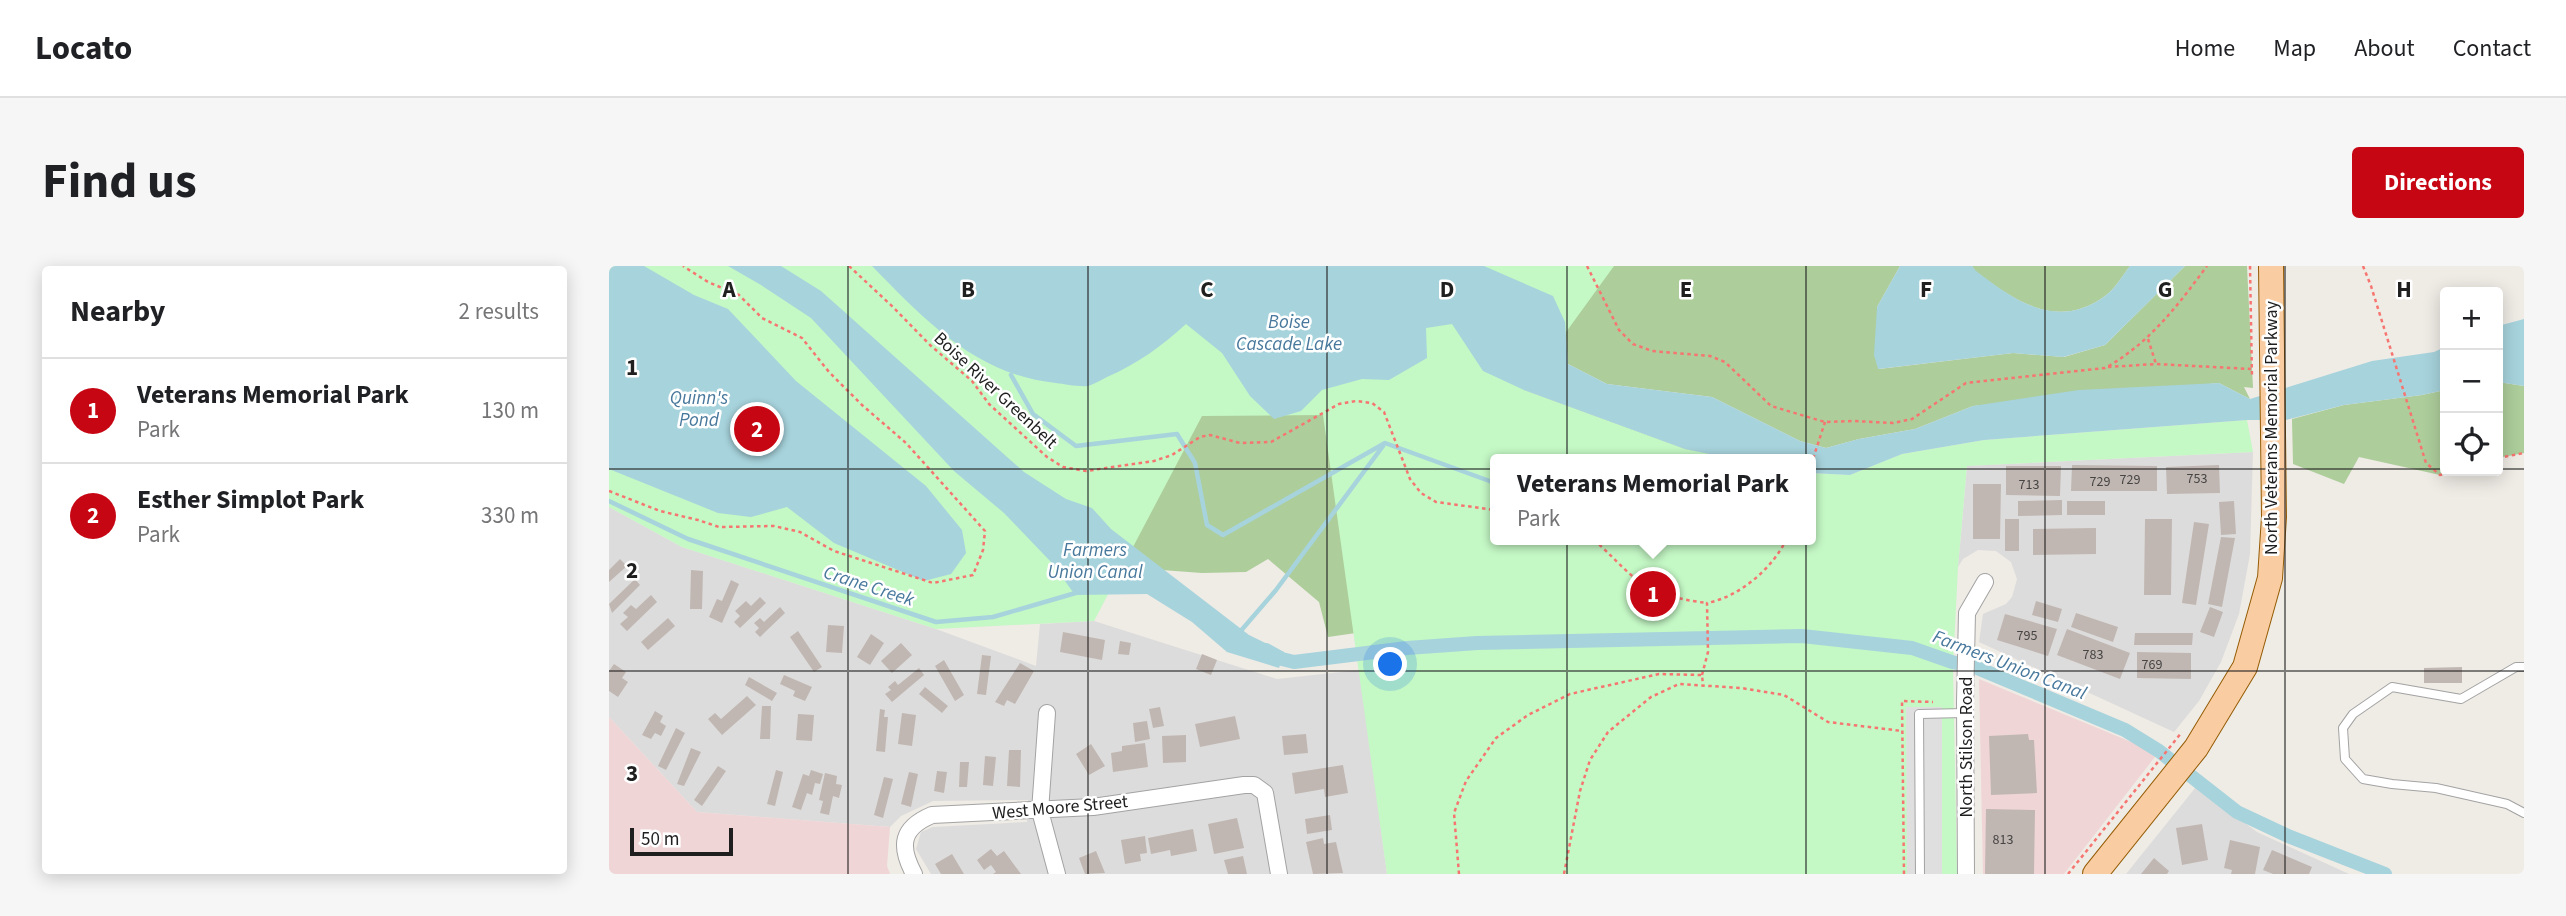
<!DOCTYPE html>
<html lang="en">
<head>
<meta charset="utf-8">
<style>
	body { margin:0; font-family:"Source Sans 3",sans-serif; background:#f6f6f6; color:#202124 }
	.controls { position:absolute; right:21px; top:21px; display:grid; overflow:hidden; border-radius:7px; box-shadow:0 4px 18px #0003 }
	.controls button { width:63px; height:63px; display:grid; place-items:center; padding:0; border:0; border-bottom:2px solid #e0e0e0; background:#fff; color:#202124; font:35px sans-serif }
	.scale { position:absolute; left:21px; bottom:18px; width:103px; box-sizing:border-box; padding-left:7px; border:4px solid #1f1f1f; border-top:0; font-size:19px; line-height:24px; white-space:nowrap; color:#1f1f1f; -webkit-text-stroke:5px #fff; paint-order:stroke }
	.you { position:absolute; left:782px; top:399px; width:24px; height:24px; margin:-18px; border:5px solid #fff; border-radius:50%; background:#1a73e8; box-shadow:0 0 0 10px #1a73e833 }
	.badge { display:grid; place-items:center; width:46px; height:46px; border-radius:50%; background:#c70613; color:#fff; font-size:23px; font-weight:700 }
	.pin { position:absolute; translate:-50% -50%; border:4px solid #fff; box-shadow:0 2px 7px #0006 }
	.popup { position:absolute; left:881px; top:188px; width:326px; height:91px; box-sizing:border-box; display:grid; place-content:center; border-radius:7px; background:#fff; filter:drop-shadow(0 2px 5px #0005); font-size:23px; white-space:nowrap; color:#757577 }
	.popup b { font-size:26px; color:#202124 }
	.popup::after { content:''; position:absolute; left:50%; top:100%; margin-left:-14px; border:14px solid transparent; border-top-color:#fff }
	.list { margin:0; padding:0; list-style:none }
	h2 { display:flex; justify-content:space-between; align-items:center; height:91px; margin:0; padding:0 28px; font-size:30px }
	h2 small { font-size:23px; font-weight:400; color:#757577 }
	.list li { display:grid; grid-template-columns:46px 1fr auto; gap:21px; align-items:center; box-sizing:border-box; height:105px; padding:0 28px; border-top:2px solid #e0e0e0 }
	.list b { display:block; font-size:26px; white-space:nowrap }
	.list p { margin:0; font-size:23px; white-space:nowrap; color:#757577 }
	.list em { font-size:23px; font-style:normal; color:#757577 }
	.icon { flex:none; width:38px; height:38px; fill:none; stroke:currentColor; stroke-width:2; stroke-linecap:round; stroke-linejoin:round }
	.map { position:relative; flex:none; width:1915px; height:608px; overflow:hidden; border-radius:7px }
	header { display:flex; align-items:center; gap:42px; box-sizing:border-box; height:98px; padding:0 35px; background:#fff; border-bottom:2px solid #e0e0e0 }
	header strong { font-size:33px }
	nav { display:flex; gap:38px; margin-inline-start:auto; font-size:24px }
	.intro { display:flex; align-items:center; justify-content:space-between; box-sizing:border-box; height:168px; padding:0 42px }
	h1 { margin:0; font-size:49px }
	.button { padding:18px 32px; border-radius:7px; background:#c70613; color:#fff; font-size:24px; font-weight:700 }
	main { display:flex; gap:42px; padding:0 42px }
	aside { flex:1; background:#fff; border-radius:7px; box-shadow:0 4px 18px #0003 }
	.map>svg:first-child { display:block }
	.residential { fill:#dddcdc }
	.commercial { fill:#f0d5d6 }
	.forest { fill:#adcd9b }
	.park { fill:#c4f8c5 }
	.parking { fill:#dfdfdf }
	.water { fill:#a7d3dc }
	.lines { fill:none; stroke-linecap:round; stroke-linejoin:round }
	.stream { stroke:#a7d3dc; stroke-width:4.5 }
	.canal { stroke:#a7d3dc; stroke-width:14 }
	.building { fill:#c0b7b2 }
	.service-casing { stroke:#a3a3a3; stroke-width:10 }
	.minor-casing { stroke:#a3a3a3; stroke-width:18 }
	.primary-casing { stroke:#955c05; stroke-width:26 }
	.path { stroke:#f67570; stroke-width:2.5; stroke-dasharray:3.5 3.5; stroke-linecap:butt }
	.service { stroke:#fff; stroke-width:8 }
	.minor { stroke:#fff; stroke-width:16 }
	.primary { stroke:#f9cda1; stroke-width:24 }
	.grid { fill:none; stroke:#1f1f1f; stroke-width:2; stroke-opacity:0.55 }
	.labels { text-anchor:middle; stroke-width:5; stroke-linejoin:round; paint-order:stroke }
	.number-label { font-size:14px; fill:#474544 }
	.street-label { font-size:18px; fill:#1f1f1f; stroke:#fff }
	.water-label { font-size:19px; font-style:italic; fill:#48789c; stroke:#fff }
	.grid-label { font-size:23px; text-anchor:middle; font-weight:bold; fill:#1f1f1f; stroke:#fff; stroke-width:5; stroke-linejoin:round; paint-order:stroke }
</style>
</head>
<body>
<header>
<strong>Locato</strong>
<nav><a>Home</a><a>Map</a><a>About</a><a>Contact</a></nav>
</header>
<div class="intro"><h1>Find us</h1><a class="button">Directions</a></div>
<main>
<aside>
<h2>Nearby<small>2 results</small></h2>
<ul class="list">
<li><span class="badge">1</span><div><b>Veterans Memorial Park</b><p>Park</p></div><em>130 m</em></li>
<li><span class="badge">2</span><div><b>Esther Simplot Park</b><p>Park</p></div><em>330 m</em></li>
</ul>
</aside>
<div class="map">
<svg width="1915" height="608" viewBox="0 0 1915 608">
	<rect width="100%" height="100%" fill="#efebe5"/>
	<!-- residential -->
	<path class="residential" d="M1644 186 1641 288 1630 348 1612 396 1590 435 1565 466 1370 376 1374 348 1397 338 1403 331 1408 313 1402 296 1387 285 1369 284 1354 293 1349 301 1358 200Z
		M0 241 73 281 327 363 427 400 431 358 485 355 668 413 751 404 778 608H322L307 583 312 566 324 561 418 556 419 534 324 535 292 550 281 561 88 546 0 451Z
		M1587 521 1648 566 1740 608H1517Z"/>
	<!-- commercial -->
	<path class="commercial" d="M1370 413 1549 487 1455 608H1374Z
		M0 451 88 546 281 561 278 600 281 608H0Z"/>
	<!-- forest -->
	<path class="forest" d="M263 0 692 145 915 124 1076 183 1125 193H886V274L899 345 719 371 710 336 659 293 637 306 593 307 553 304 502 263Z
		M875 0H1291L1268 41 1270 103 1404 87 1455 91 1496 79 1576 0H1638L1644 122 1635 121 1641 133 1610 117 1364 140 1306 163 1250 173 1217 182 1191 175 1103 131 998 118 959 98 956 56Z
		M1363 0H1521C1514 9 1506 23 1496 30 1448 65 1406 35 1366 5Z
		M1889 116 1915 120V187L1889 192Z
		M1836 124V205H1850L1831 209 1750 191 1735 218 1684 198 1683 153 1735 139 1813 129Z"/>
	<!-- park -->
	<path class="park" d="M0 0H1005L915 124 1076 183 1125 193H886V274H1202V207L1241 209 1293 188 1375 174 1638 154 1644 186 1358 200 1349 301 1344 401 1348 608H778L714 149 593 150 485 355 327 363 73 281 0 241Z"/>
	<!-- parking -->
	<path class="parking" d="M1297 441H1333V608H1298Z"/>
	<!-- water -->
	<path class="water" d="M0 0H35L85 29 119 43 187 115 317 220 353 264 357 287 342 308 315 315 225 277 178 241 142 251 109 247 0 203Z
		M119 0H172L212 25 415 206 457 233 483 242 502 263 640 369 675 386 670 402 618 386 583 356 538 328 466 329 443 297 395 247 345 205 202 52 152 19Z
		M263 0H875L944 30 956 56 959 98 998 118 1103 131 1191 175 1217 182 1250 173 1306 163 1364 140 1470 124 1610 117 1641 133 1763 95 1825 86 1836 81V124L1813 129 1735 139 1677 154H1638L1375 174 1293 188 1241 209 1202 207V193H1125L1076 183 915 124 874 105 843 58 817 62 818 92 780 114 753 113 713 124 692 145 665 153 641 130 613 87 577 58C553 80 528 98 498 111 492 114 485 118 479 120 469 121 456 118 447 117 367 109 316 54 263 0Z
		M1291 0H1363L1367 5C1406 35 1448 65 1496 30 1506 23 1514 9 1521 0H1576L1496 79 1454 91 1404 87 1269 103 1265 89 1268 41Z
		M1915 53V120L1889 116V60Z"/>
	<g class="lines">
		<!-- stream -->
		<path class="stream" d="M402 109 424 148 467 180 568 168 586 197 598 259 614 269 776 177 886 217
			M1111 193 1118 190
			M0 235 79 273 327 356 384 351 470 326
			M630 367 667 324 774 180"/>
		<!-- canal -->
		<path class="canal" d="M657 384 673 393 685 396 798 382 868 377 1193 370 1303 382 1343 396 1366 401 1516 464 1550 485 1628 546 1679 570 1776 608"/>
	</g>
	<!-- building -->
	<path class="building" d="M1463 199 1548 200V225H1462Z
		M1610 199 1611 227 1558 228 1557 201Z
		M1397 200H1452L1451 230 1397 229Z
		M1364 218H1392L1391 273H1364Z
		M1453 234V249L1409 250V235Z
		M1458 235H1496V249H1458Z
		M1625 235 1627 268 1612 269 1610 236Z
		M1396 253H1410V285H1396Z
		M1536 253H1563L1562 329H1535Z
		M1585 256 1600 258 1587 339 1573 337Z
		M1487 262V288L1424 289V263Z
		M1612 271 1626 272 1613 341 1599 338Z
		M11 293 18 300 0 316V304Z
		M82 304 94 305 93 343H81Z
		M26 313 31 319 3 347 0 338Z
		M122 314 130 318 113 357 100 351 108 333 113 335Z
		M42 329 48 336 18 365 11 358 19 351 14 347 22 339 27 343Z
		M151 331 157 337 131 362 125 356 131 350 126 345 137 335 142 340Z
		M1427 335 1453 343 1449 356 1423 349Z
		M171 341 176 347 151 371 146 366 150 362 145 357 151 352 155 356Z
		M1601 341 1614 346 1605 371 1591 366Z
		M1467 347 1509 361 1504 376 1462 361Z
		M1396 348 1448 363 1439 390 1388 374Z
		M59 352 66 360 39 384 32 376Z
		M219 359 235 360 233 387 217 386Z
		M1458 363 1521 387 1511 413 1448 389Z
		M189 365 213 401 205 406 181 371Z
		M454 366 496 374 493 394 451 386Z
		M1526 367H1584L1583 379H1525Z
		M262 368 275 377 261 399 248 391Z
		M511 375 522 377 520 389 509 388Z
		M292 377 303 389 283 407 272 395Z
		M1528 386 1582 387V413L1528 412Z
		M593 388 608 394 602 409 587 403Z
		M373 389 382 390 377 429 368 428Z
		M335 394 355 429 346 435 326 400Z
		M411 397 425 405 406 438 398 434 395 440 386 436Z
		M5 398 17 406 13 412 19 416 9 431 0 425V405Z
		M1853 401V417H1815V402Z
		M310 402 315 409 283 436 276 428 282 424 279 421 286 415 289 419Z
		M175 409 203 421 196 435 184 430 186 425 171 418Z
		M140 411 168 427 163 435 136 419Z
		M316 421 339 440 333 447 310 428Z
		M138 430 147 439 113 469 99 453 106 447 112 453Z
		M153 440H162L161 473H151Z
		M551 441 555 460 544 462 540 443Z
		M271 443 276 444 275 451H279L276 486 267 485Z
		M46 445 54 450 51 456 57 460 52 470 46 467 42 473 33 469Z
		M293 447 307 449 303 480 289 478Z
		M189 448 205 449 203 475 187 474Z
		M626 450 631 473 591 481 586 458Z
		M538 455 541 473 526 476 524 457Z
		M67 462 76 467 57 504 49 500Z
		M697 468 699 487 675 489 673 470Z
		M1419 468 1420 474H1425L1428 527 1382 529 1380 470Z
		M577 469V496L554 497 553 470Z
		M536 477 539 501 504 506 502 487 513 485V480Z
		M482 478 496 500 480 509 467 488Z
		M82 482 92 486 75 520 68 518Z
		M400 484H412L411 521 398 520Z
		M376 490 387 491 384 520 374 519Z
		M351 496H360L358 521H350Z
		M734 499 739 527 716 531 715 523 686 528 683 507Z
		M109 500 117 505 93 540 85 534Z
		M167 504 174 506 166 540 158 538Z
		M202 504 214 508 211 518 206 517 203 529 198 527 192 544 183 541 194 508 200 510Z
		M328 505 338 506 335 527 325 525Z
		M300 506 309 508 302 541 292 538Z
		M216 507 228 510 227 518 233 519 230 532 224 530 220 549 211 547 214 535 210 534Z
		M275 511 284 513 274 552 265 549Z
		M1377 543 1426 544 1425 608H1376Z
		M721 549 723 564 698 568 696 553Z
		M628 552 635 582 605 588 599 558Z
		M1593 558 1599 594 1573 599 1567 562Z
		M584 563 588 585 562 590 561 584 542 588 539 572Z
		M536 570 538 587 531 588 532 595 516 598 512 574Z
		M714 572 715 578 727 576 734 607 704 608 697 576Z
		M1621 574 1651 581 1646 608H1622L1623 604 1615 602Z
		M382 583 388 590 395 585 412 608H384L387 606 382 599 375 604 368 594Z
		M1663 584 1703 601 1700 608H1664L1654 604Z
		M487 585 496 607 476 608 470 592Z
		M343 588 355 608H332L326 598Z
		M634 590 638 608H619L615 594Z
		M1545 592 1560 605 1558 608H1532Z"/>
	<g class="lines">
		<!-- service casing -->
		<g class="service-casing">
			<path id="service" d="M1915 401H1907L1852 433 1783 421 1744 448 1734 462 1736 493 1754 513 1783 518 1827 522 1898 538 1915 547
				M1311 608 1310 448 1356 447"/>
		</g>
		<!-- minor casing -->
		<g class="minor-casing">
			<path id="minor" d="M438 447 431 545 448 608
				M305 608C290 580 292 562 323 549L484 541 635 519H645L656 527 670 608
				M1357 608 1356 436 1358 347 1376 316"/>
		</g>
		<!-- primary casing -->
		<g class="primary-casing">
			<path id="primary" d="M1486 608 1587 482 1636 401 1661 312 1665 251 1662 0"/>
		</g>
		<!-- path -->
		<path class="path" d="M240 0 284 41 321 79 363 115 380 138 438 191 454 201 477 205 545 195 563 189 591 171 601 169 631 177 662 176 730 138 747 135 763 137 775 146 801 213 812 227 827 236 886 244
			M978 0 1010 64 1024 78 1043 85 1101 90 1116 96 1162 140 1216 156 1245 155 1284 157 1303 153 1357 117 1496 102C1540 78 1569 39 1598 0
			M1641 0 1643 112
			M1754 0 1762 20 1817 197 1831 209 1850 205
			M1539 73 1547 98
			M1499 101 1547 98 1642 103
			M1889 192 1915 187
			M1202 199 1216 156
			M0 225 51 245 89 254 110 261 165 260 191 266 225 285 324 317 364 309 374 284 376 265 297 177 253 139 220 106 193 72 153 52 130 29 99 16 74 0
			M985 274C1003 289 1018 309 1039 321 1055 330 1080 335 1098 337
			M1093 409 1099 386 1098 337C1130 331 1163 303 1177 274
			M850 608 845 547 857 515 887 472 919 449 961 428 1050 408 1093 409 1094 419
			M955 608 971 525 981 494 999 466 1042 431 1070 418 1132 422 1175 429 1219 456 1293 465
			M1295 608 1293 435 1324 436
			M1459 608 1573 466"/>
		<!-- service -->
		<use href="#service" class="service"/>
		<!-- minor -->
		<use href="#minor" class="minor"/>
		<!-- primary -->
		<use href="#primary" class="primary"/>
	</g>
	<!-- grid -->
	<path class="grid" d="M239 0V608M479 0V608M718 0V608M958 0V608M1197 0V608M1436 0V608M1676 0V608M0 203H1836M1889 203H1915M0 405H1915"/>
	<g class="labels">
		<!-- number labels -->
		<g class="number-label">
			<text x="1588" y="217">753</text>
			<text x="1521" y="218">729</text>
			<text x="1491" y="220">729</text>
			<text x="1420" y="223">713</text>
			<text x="1418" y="374">795</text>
			<text x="1484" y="393">783</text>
			<text x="1543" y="403">769</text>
			<text x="1394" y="578">813</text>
		</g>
		<!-- street labels -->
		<g class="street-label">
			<text transform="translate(387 124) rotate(43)" y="6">Boise River Greenbelt</text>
			<text transform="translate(1662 162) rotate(-90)" y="6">North Veterans Memorial Parkway</text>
			<text transform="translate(1357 481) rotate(-90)" y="6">North Stilson Road</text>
			<text transform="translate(451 541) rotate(-5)" y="6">West Moore Street</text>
		</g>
		<!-- water labels -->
		<g class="water-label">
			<text x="680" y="62">Boise<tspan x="680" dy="22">Cascade Lake</tspan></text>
			<text x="90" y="138">Quinn's<tspan x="90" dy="22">Pond</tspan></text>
			<text x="486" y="290">Farmers<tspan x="486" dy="22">Union Canal</tspan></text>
			<text transform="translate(260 319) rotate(18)" y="7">Crane Creek</text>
			<text transform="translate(1401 398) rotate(21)" y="7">Farmers Union Canal</text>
		</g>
	</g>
	<g class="grid-label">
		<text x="120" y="31">A</text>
		<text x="359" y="31">B</text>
		<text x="598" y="31">C</text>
		<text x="838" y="31">D</text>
		<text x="1077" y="31">E</text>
		<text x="1317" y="31">F</text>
		<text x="1556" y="31">G</text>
		<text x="1795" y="31">H</text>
		<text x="23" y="109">1</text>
		<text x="23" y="312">2</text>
		<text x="23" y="515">3</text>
	</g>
</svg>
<div class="controls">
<button>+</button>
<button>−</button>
<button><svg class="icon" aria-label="locate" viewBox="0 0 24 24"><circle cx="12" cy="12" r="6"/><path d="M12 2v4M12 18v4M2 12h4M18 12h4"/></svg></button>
</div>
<div class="scale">50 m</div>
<div class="you"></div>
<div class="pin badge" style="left:1044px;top:328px">1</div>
<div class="popup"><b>Veterans Memorial Park</b>Park</div>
<div class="pin badge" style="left:148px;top:163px">2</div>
</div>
</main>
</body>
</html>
